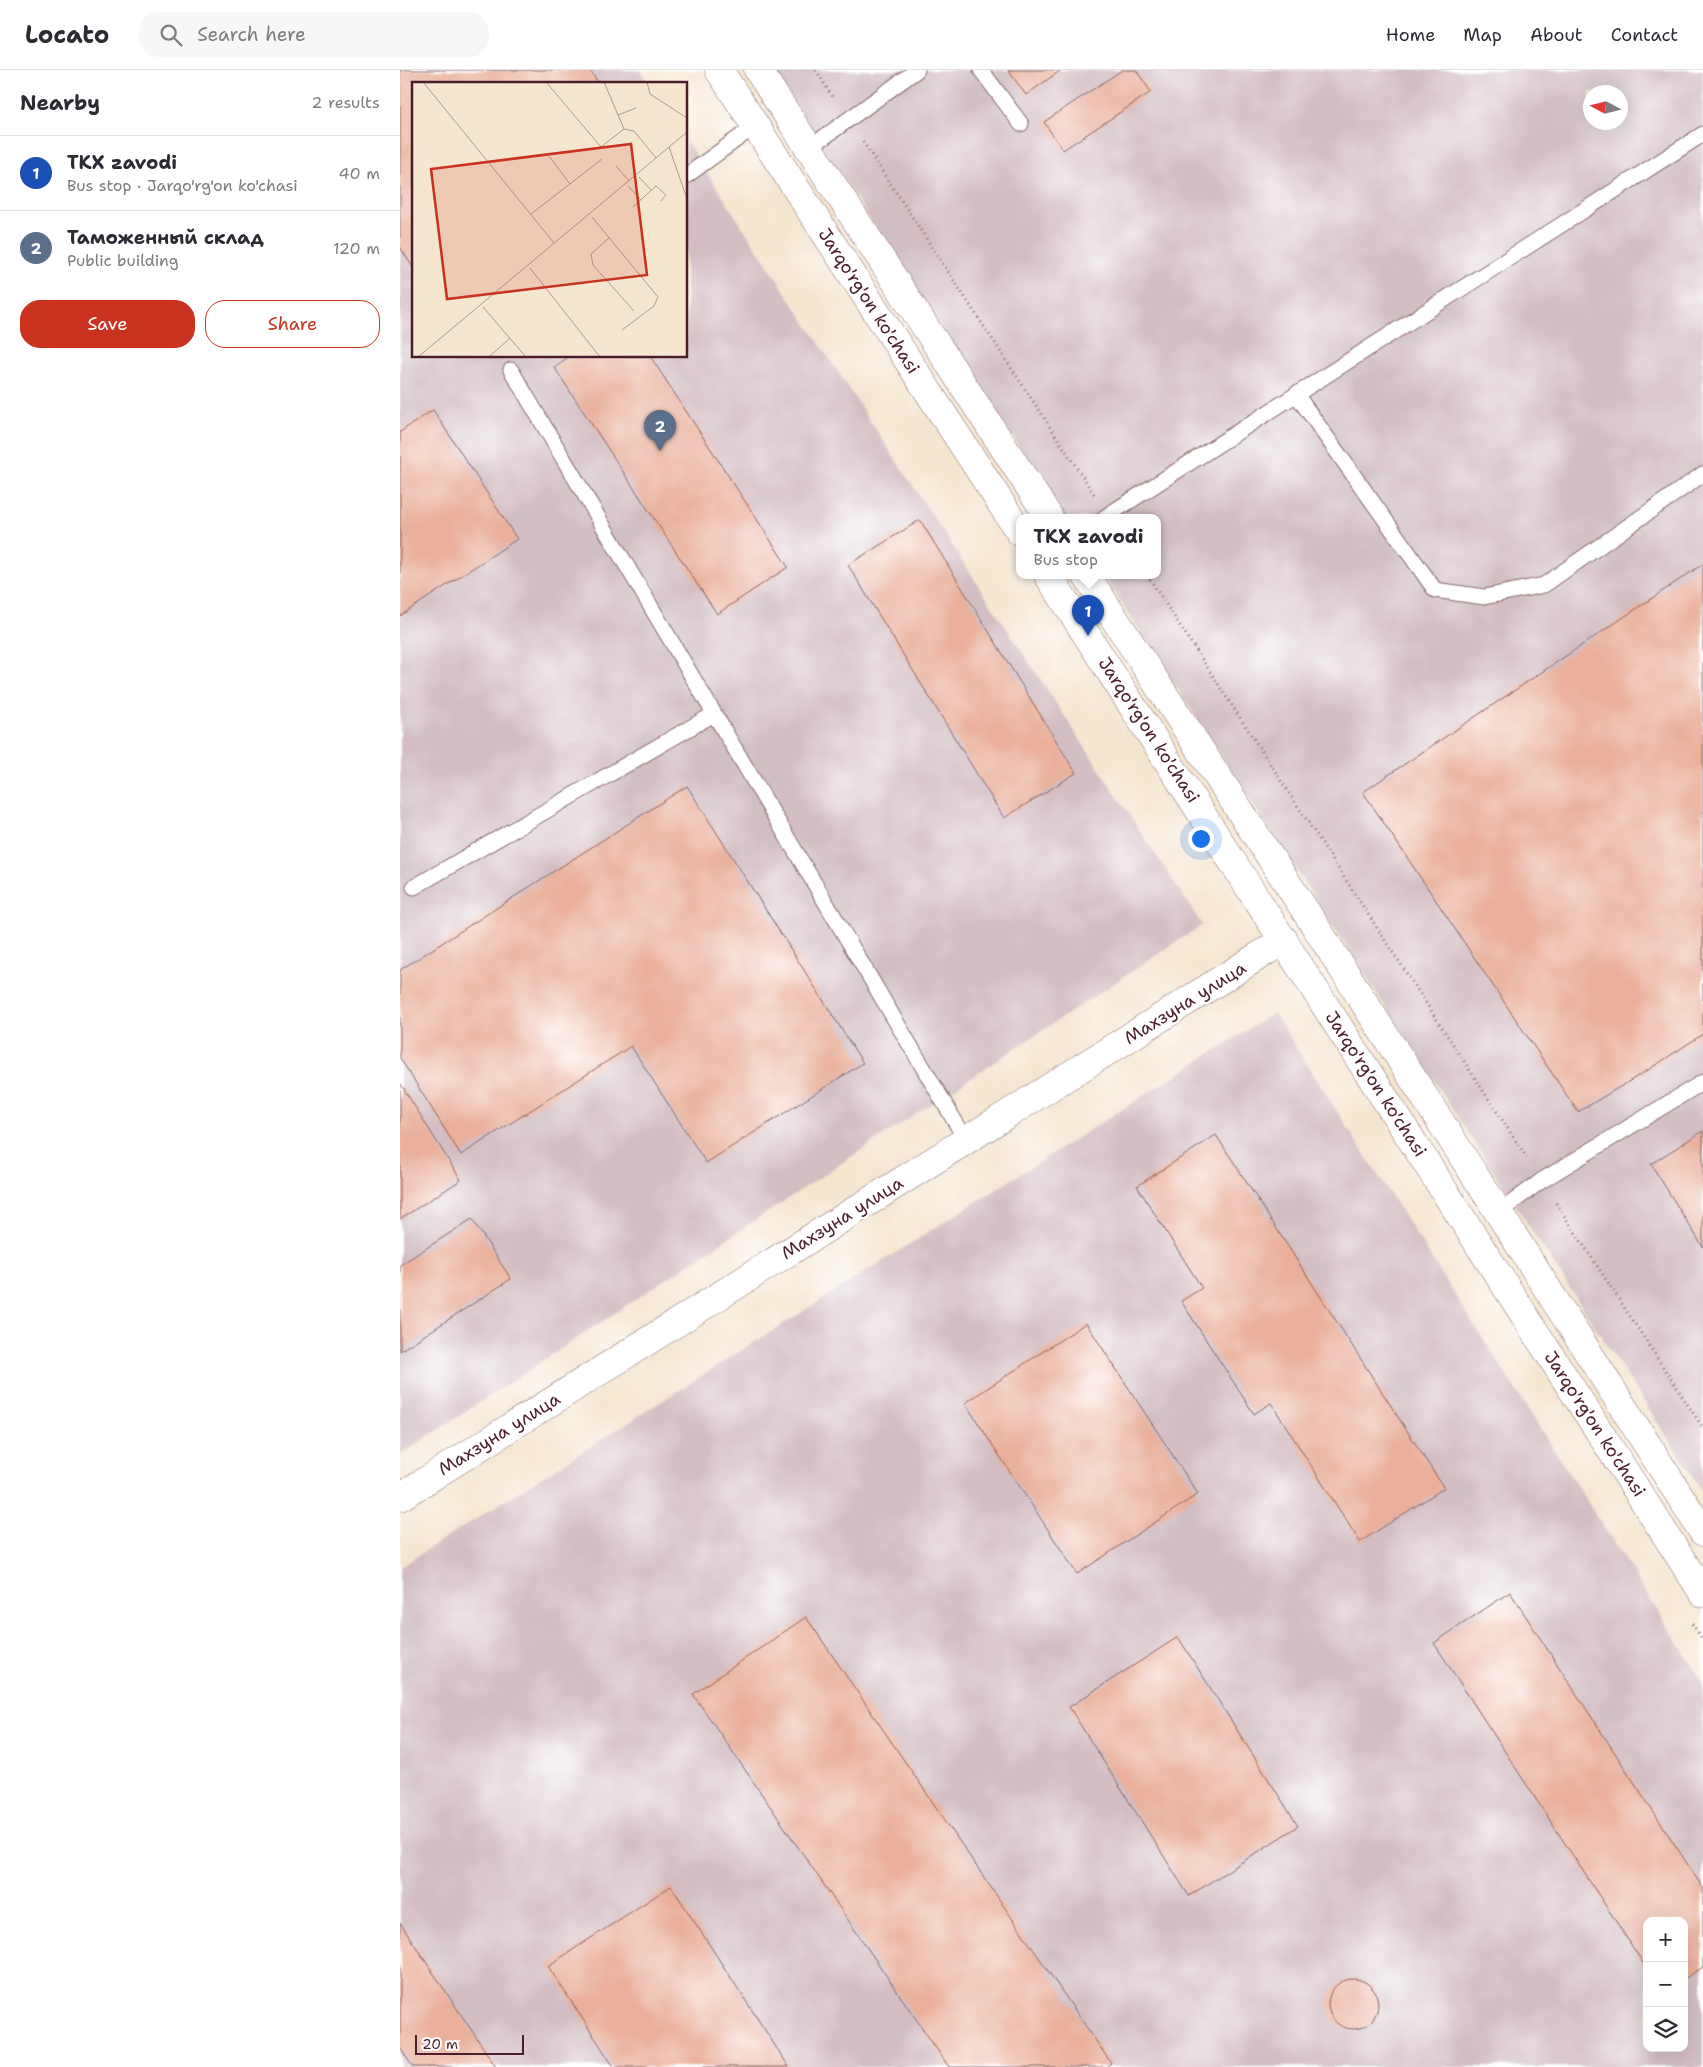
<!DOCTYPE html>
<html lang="en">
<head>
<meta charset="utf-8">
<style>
	body { margin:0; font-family:"Shantell Sans",sans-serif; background:#f7f7f7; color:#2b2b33 }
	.controls { position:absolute; right:15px; bottom:15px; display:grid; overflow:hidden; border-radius:10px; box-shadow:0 5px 20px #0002 }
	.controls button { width:45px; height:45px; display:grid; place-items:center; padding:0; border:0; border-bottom:1px solid #e1e1e2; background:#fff; color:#2b2b33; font:25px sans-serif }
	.compass { position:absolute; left:1183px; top:15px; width:45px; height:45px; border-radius:50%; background:#fff; box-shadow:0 5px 20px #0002; rotate:277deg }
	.scale { position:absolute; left:15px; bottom:12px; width:109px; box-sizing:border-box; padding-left:5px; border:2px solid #4a1f2b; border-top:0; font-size:14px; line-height:18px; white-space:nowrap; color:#4a1f2b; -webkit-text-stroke:4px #fff; paint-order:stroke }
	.you { position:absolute; left:800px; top:768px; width:18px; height:18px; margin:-12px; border:4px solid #fff; border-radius:50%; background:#1a73e8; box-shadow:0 0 0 8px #1a73e833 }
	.badge { display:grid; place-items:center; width:32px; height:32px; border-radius:50%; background:#c8321e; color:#fff; font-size:16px; font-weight:700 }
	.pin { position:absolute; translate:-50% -41px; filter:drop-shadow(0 1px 2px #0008) }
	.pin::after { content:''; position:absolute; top:26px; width:18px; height:15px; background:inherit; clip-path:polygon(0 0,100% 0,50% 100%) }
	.popup { position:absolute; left:616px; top:444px; width:145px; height:65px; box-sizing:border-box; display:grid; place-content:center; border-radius:10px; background:#fff; filter:drop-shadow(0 1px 4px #0005); font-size:16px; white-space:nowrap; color:#7c7c81 }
	.popup b { font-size:19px; color:#2b2b33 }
	.popup::after { content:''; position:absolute; left:50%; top:100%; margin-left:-10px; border:10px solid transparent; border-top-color:#fff }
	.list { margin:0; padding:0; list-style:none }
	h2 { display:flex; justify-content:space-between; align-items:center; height:65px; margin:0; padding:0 20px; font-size:21px }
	h2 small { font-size:16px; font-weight:400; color:#7c7c81 }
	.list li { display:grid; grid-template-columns:32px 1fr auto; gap:15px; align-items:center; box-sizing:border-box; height:75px; padding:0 20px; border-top:1px solid #e1e1e2 }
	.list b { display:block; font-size:19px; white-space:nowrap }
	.list p { margin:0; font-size:16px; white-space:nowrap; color:#7c7c81 }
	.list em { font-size:16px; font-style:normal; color:#7c7c81 }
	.actions { display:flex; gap:10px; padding:15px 20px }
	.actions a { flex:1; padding:11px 0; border:1px solid #c8321e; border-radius:20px; text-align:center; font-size:18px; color:#c8321e }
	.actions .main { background:#c8321e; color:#fff }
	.icon { flex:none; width:28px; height:28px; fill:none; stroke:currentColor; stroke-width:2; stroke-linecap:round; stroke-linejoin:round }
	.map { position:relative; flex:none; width:1303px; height:1997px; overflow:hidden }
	header { display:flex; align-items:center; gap:30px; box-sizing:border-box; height:70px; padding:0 25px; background:#fff; border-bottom:1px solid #e1e1e2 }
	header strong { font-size:24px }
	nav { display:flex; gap:28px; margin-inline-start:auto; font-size:18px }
	.search { width:350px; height:45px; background:#f7f7f7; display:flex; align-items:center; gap:12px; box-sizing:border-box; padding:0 18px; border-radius:20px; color:#7c7c81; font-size:19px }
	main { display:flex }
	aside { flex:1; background:#fff }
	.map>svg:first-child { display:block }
	.industrial { fill:#d2bec3; fill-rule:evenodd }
	.building { fill:#eab09c }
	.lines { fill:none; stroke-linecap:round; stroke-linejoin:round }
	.lane-casing { stroke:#866565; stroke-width:17 }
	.street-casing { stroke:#866565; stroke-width:29 }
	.secondary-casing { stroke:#866565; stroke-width:29 }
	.path { stroke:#866565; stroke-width:3; stroke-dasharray:1 4; stroke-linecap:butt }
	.lane { stroke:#fff; stroke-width:15 }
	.street { stroke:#fff; stroke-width:28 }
	.secondary { stroke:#fff; stroke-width:28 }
	.labels { text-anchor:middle; stroke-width:4.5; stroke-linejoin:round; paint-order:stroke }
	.street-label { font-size:18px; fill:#4a1f2b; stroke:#fff }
	.inset-road { fill:none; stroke:#b1968e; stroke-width:1 }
	.view { fill:#c8321e; fill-opacity:0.15; stroke:#c8321e; stroke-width:2.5 }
	.inset-edge { fill:none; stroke:#4a1f2b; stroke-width:2.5 }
</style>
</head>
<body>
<header>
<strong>Locato</strong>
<div class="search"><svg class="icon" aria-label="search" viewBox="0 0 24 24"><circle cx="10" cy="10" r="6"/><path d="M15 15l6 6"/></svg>Search here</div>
<nav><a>Home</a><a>Map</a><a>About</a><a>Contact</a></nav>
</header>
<main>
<aside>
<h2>Nearby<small>2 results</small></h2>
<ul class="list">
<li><span class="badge" style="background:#1a4fb4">1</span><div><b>TKX zavodi</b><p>Bus stop · Jarqo'rg'on ko'chasi</p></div><em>40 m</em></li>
<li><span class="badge" style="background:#5c6f8a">2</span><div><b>Таможенный склад</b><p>Public building</p></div><em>120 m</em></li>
</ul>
<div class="actions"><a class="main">Save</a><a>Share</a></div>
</aside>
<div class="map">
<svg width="1303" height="1997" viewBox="0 0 1303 1997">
	<rect width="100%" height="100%" fill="#fff"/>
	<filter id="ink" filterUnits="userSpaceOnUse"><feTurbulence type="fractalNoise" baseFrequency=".02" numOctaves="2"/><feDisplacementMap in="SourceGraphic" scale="10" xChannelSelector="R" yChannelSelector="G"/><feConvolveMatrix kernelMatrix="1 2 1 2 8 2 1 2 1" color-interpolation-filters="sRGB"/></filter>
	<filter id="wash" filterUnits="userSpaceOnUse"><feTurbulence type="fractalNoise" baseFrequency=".0096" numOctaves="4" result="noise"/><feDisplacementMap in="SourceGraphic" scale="20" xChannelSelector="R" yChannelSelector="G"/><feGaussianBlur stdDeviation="1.12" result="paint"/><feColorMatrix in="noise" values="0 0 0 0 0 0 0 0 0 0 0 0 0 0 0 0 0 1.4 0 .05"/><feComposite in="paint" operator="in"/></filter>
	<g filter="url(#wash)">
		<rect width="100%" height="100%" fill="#f5e6d0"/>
		<!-- industrial -->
		<path class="industrial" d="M0 0H240L249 14H14V286H286V71L802 855 0 1385Z
			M372 0H1303V1422L703 505H757V447H665ZM1190 22H1220V52H1190Z
			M874 943 1303 1612V1997H0V1497ZM1247 1851H1284V1978H1247Z"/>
		<g id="blocks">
			<!-- building -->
			<path class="building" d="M0 0H190L199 14H14V199L0 177Z
				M608 0H661L626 25Z
				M722 0H736L751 22 663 80 644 52Z
				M170 286H250L388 497 317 544 154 297Z
				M33 340 117 469 0 546V362Z
				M520 450 676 703 604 748 448 495Z
				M1303 494V964L1248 1000 1178 1042 963 722Z
				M287 716 463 993 306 1093 231 976 61 1085 0 988V900Z
				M0 1013 61 1110 0 1149Z
				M1303 1061V1177L1251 1094Z
				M816 1065 1044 1418 960 1472 871 1333 854 1344 781 1231 802 1218 737 1116Z
				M72 1149 111 1209 0 1281V1195Z
				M686 1253 798 1424 677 1504 565 1333Z
				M1110 1522 1303 1818V1897L1284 1909V1851H1247V1899L1034 1573Z
				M406 1547 711 1993 706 1997H549L293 1624Z
				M778 1567 898 1756 789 1826 669 1637Z
				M271 1816 389 1997H214L148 1896Z
				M0 1853 96 1997H13L0 1978Z
				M928 1934a25 25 0 1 1 50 0a25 25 0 1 1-50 0Z"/>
		</g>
	</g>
	<g filter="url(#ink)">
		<use href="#blocks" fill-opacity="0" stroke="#866565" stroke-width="1"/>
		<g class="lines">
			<!-- lane casing -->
			<g class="lane-casing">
				<path id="lane" d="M581 0 621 54
					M409 78 517 0
					M286 106 355 56
					M111 300 566 1070
					M896 324 1035 520 1084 527 1144 515 1303 404
					M705 447 1303 64
					M14 817 314 644
					M1098 1143 1141 1111 1303 1012"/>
			</g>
			<!-- street casing -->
			<g class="street-casing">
				<path id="street" d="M0 1427 884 870"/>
			</g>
			<!-- secondary casing -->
			<g class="secondary-casing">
				<path id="secondary" d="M319 0 619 461
					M358 0 649 447
					M648 505 1303 1523
					M686 505 912 851 1303 1462"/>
			</g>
			<!-- path -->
			<path class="path" d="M416 0 434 29
				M463 72 694 424
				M747 505 1127 1088
				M1156 1133 1303 1358
				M1292 1554 1303 1570"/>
			<!-- lane -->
			<use href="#lane" class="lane"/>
			<!-- street -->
			<use href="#street" class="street"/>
			<!-- secondary -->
			<use href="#secondary" class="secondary"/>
		</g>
	</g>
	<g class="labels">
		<!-- street labels -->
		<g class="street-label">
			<text transform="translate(469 231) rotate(57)" y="6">Jarqo'rg'on ko'chasi</text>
			<text transform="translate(749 660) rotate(57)" y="6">Jarqo'rg'on ko'chasi</text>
			<text transform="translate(785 933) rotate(-32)" y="6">Махзуна улица</text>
			<text transform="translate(976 1014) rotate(57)" y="6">Jarqo'rg'on ko'chasi</text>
			<text transform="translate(442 1148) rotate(-32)" y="6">Махзуна улица</text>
			<text transform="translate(1195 1354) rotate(57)" y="6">Jarqo'rg'on ko'chasi</text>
			<text transform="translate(99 1364) rotate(-32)" y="6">Махзуна улица</text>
		</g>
	</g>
	<!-- overview -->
	<g transform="translate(12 12)">
		<rect width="275" height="275" fill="#f5e6d0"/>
		<path class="inset-road" d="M11 0 142 161M134 0 189 65 212 47M192 0 212 47 222 49 244 76M235 0 238 12 275 36M206 33 224 26M257 65 275 117M137 74 158 102M204 84 217 99M227 95 239 108M216 104 229 118M221 125 244 104 254 113 249 119M119 132 190 77M180 135 246 215 242 224 210 248M197 156 179 172 181 183 222 229M118 186 188 275M71 225 114 275M6 275 275 50M77 275 98 256"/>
		<path class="view" d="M219 62 235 193 35 217 19 87Z"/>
		<rect width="275" height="275" class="inset-edge"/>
	</g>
</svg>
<div class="controls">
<button>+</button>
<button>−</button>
<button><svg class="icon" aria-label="layers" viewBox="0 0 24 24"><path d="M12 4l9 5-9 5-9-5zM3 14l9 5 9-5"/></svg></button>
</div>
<svg class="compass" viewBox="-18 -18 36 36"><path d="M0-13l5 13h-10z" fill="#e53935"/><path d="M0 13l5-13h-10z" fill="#7c7c81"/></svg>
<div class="scale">20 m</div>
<div class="you"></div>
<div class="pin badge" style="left:688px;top:566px;background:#1a4fb4">1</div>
<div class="popup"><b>TKX zavodi</b>Bus stop</div>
<div class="pin badge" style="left:260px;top:381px;background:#5c6f8a">2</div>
</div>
</main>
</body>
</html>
